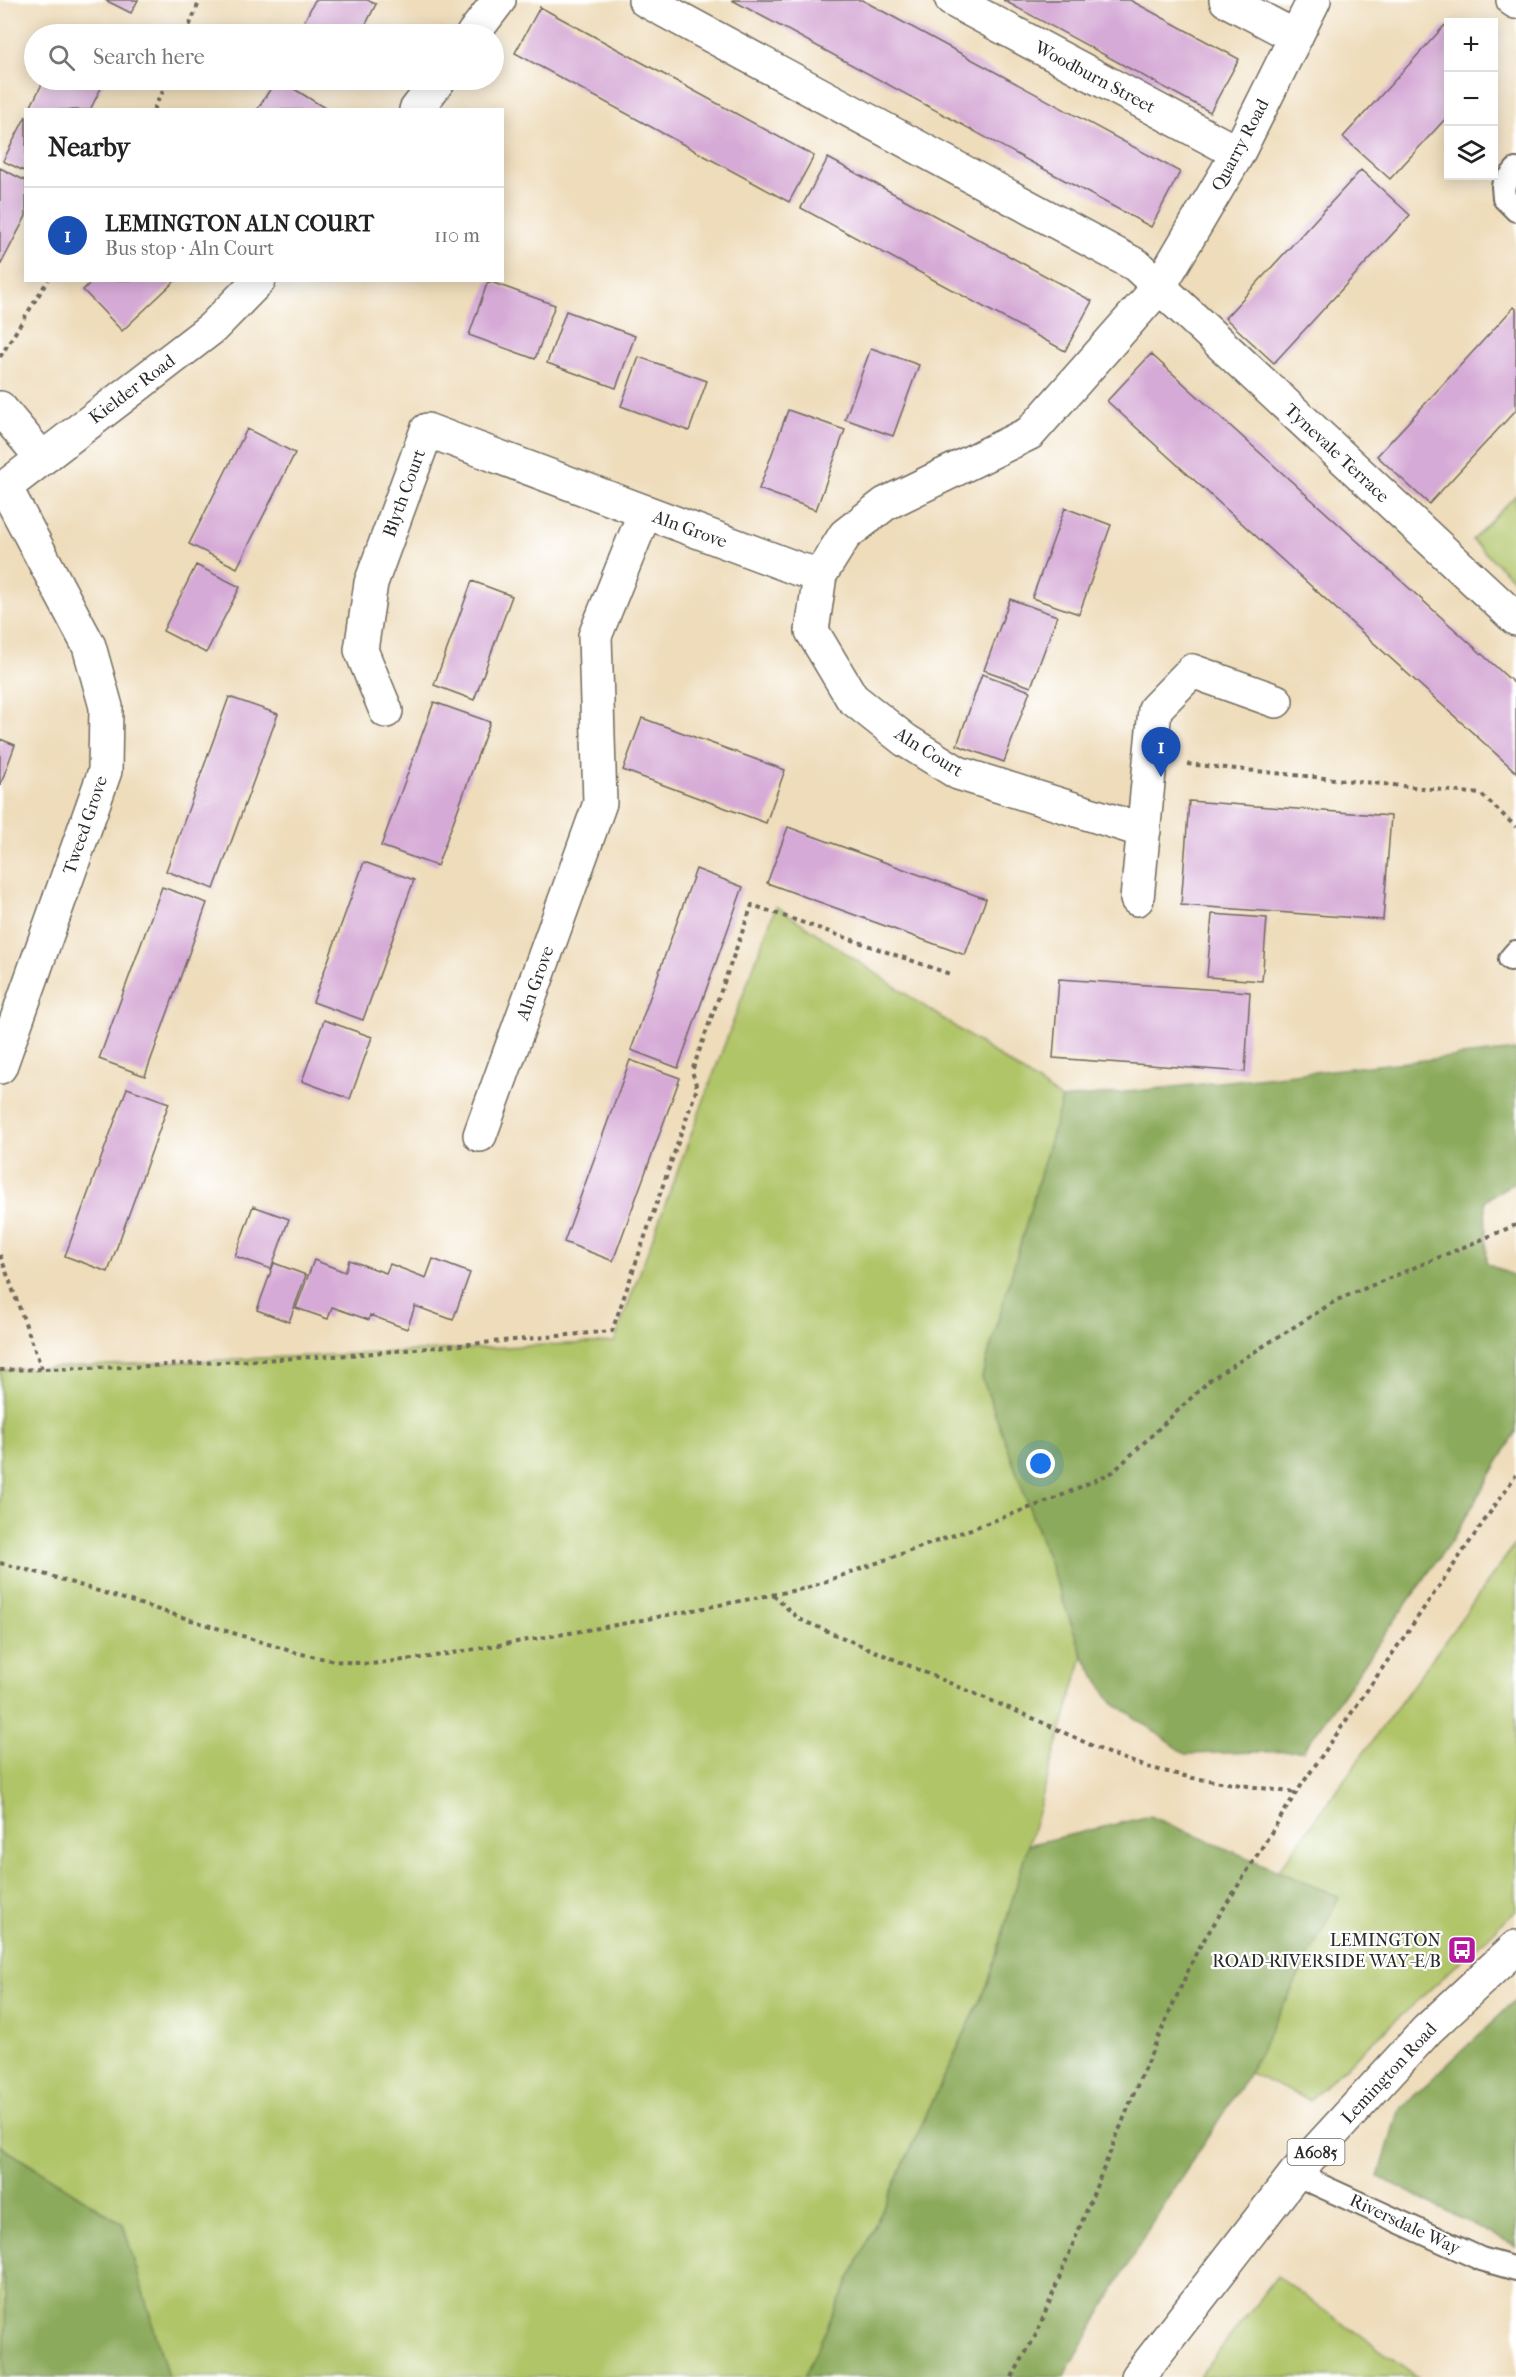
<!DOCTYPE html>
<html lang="en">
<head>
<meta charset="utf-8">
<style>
	body { margin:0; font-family:"IM FELL French Canon",serif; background:#f2f2f2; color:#222 }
	.controls { position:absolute; right:18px; top:18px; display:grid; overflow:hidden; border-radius:0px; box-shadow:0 3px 15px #0003 }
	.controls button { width:54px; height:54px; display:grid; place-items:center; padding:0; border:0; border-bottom:2px solid #e0e0e0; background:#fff; color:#222; font:30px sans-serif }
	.you { position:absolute; left:1041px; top:1464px; width:21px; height:21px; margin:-15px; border:4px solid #fff; border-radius:50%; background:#1a73e8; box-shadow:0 0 0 9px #1a73e833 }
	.badge { display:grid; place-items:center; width:39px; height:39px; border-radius:50%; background:#7c3aed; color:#fff; font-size:20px; font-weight:700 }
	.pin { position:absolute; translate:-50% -50px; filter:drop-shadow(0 2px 3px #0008) }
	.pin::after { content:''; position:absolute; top:32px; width:21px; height:18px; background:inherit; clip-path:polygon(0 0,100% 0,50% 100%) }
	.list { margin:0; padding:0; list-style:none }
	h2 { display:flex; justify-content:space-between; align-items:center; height:78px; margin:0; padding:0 24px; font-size:26px }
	h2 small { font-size:20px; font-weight:400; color:#767676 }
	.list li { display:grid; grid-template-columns:39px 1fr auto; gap:18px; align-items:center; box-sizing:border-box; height:96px; padding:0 24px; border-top:2px solid #e0e0e0 }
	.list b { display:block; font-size:22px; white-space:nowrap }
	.list p { margin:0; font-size:20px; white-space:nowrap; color:#767676 }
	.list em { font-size:20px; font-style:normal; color:#767676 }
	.icon { flex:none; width:33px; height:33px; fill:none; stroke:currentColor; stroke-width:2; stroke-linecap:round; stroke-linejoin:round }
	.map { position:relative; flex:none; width:1516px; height:2377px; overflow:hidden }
	.search { position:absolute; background:#fff; box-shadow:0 3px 15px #0003; left:24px; top:24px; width:480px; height:66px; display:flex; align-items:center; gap:15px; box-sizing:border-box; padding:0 21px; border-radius:33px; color:#767676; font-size:22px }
	.panel { position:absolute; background:#fff; box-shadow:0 3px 15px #0003; left:24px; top:108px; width:480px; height:174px; border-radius:0px }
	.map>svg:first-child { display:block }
	.green { fill:#b0c468; stroke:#6e784a; stroke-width:1.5 }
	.forest { fill:#8caa5c; stroke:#5c6a44; stroke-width:1.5 }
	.building { fill:#d6aad6 }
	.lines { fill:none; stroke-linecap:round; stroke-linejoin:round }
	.service-casing { stroke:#6f695d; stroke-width:26 }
	.minor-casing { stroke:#6f695d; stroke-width:36 }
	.primary-casing { stroke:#6f695d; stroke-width:36 }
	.path { stroke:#6f695d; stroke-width:4; stroke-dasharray:4.5 4.5; stroke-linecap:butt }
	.service { stroke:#fff; stroke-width:22 }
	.minor { stroke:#fff; stroke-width:33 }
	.primary { stroke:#fff; stroke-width:33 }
	.labels { text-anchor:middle; stroke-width:4.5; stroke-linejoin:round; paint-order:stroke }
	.shield { fill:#fff; stroke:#6b6b6b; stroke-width:1.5 }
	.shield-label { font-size:16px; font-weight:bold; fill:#2b2b2b }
	.street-label { font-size:18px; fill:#2b2b2b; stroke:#fff }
	.poi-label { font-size:18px; fill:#2b2b2b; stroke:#fff; text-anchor:end }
</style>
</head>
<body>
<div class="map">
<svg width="1516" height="2377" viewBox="0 0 1516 2377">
	<rect width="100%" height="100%" fill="#fff"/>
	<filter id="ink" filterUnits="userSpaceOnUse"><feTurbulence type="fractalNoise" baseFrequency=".0167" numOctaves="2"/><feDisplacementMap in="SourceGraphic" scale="12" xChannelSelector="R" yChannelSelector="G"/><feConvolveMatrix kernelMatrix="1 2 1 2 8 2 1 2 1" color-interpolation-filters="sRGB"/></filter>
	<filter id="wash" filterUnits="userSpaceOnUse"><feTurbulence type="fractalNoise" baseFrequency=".008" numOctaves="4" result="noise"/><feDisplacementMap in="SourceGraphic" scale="24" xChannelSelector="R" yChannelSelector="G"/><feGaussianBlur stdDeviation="1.35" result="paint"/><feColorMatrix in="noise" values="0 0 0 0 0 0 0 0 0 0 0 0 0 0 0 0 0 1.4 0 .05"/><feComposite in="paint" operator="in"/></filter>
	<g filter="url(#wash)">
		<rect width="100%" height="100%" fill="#eedcba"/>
		<!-- green -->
		<path class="green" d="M1516 495V582L1472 540Z
			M776 906 1062 1099 982 1377 1083 1656 989 1981 804 2377H168L123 2224 0 2146V1370L614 1342Z
			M1516 1543V1911L1309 2100 1249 2073 1339 1897 1278 1871Z
			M0 2262 6 2295 4 2377H0Z
			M1277 2276 1418 2377H1199Z"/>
		<!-- forest -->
		<path class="forest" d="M1516 1050V1181L1485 1200 1487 1263 1516 1277V1432L1457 1532 1303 1751 1186 1754 1110 1700 1083 1656 982 1377 1062 1099Z
			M1150 1816 1339 1897 1249 2073 1147 2231 1064 2377H804L989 1981 1028 1845Z
			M1516 2000V2246L1379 2177 1398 2111Z
			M0 2146 123 2224 168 2377H4L6 2295 0 2262Z"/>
		<g id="blocks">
			<!-- building -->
			<path class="building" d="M105 0H138L131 13Z
				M315 0H367L376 4 361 34H298Z
				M732 0H862L1180 172 1151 227Z
				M1003 0H1130L1239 59 1210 112Z
				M540 7 814 156 789 202 515 53Z
				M1445 25 1448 28V116L1390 179 1343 137Z
				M44 80H105L90 110H29Z
				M276 80H280L328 110H257Z
				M26 116V172L3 161Z
				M828 158 1092 301 1065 351 801 208Z
				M0 168 26 181V216L0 266Z
				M1361 170 1410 215 1274 363 1225 318Z
				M93 280H176L122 331 83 290Z
				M488 281 555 305 535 359 469 335Z
				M1514 307 1516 309V410L1429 504 1377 456Z
				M566 311 635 336 616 388 547 363Z
				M871 348 919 365 893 436 845 419Z
				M1151 354 1516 685V772L1107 401Z
				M639 357 707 381 689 431 621 406Z
				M788 410 845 430 816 510 759 489Z
				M247 429 295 453 237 568 189 544Z
				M1065 508 1111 525 1079 614 1032 598Z
				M196 565 240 587 206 653 163 631Z
				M472 581 512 596 474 700 434 685Z
				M1010 599 1057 616 1031 687 984 670Z
				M982 674 1030 691 1004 762 957 745Z
				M229 697 278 714 214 889 166 871Z
				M434 702 490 722 437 866 381 846Z
				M642 718 785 770 766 823 623 770Z
				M0 739 15 745 0 786Z
				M1189 801 1391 816 1383 920 1181 905Z
				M788 827 986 899 965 955 767 883Z
				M364 862 414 880 363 1020 313 1002Z
				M696 869 743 887 678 1068 631 1050Z
				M162 887 207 903 145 1076 99 1059Z
				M1212 914 1267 918 1262 981 1207 977Z
				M1059 979 1250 992 1245 1072 1053 1058Z
				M324 1020 372 1037 350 1099 302 1081Z
				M630 1060 680 1078 613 1261 564 1242Z
				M127 1088 169 1103 108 1272 65 1256Z
				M253 1206 289 1219 271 1269 235 1256Z
				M433 1259 470 1273 453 1320 415 1306 407 1329 370 1315 369 1320 332 1307 328 1319 296 1308 314 1260 345 1272 349 1260 386 1273 390 1264 426 1278Z
				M274 1263 306 1275 289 1322 257 1310Z"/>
		</g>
	</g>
	<g filter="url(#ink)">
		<use href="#blocks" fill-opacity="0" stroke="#6f695d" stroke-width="1.5"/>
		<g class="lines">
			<!-- service casing -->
			<g class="service-casing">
				<path id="service" d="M1516 170 1503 186 1504 198 1516 210
					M1510 959 1516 952
					M1295 2174 1481 2259 1516 2269"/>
			</g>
			<!-- minor casing -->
			<g class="minor-casing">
				<path id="minor" d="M645 0 1136 265 1516 619
					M952 0 1238 153
					M1226 0 1296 37
					M1513 0 1516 2
					M473 34 499 0
					M416 110 439 80
					M0 408 42 458
					M0 491 212 328 259 280
					M820 575 812 631 852 698 905 740 958 773 1144 831
					M386 711 361 650 371 583 427 430 798 569 820 575 845 535 885 504 1030 433 1159 287 1238 153 1314 0
					M1137 899 1155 709 1192 671 1276 701
					M0 1067 105 771 106 707 89 646 5 487
					M480 1135 600 803 595 636 645 512"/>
			</g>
			<!-- primary casing -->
			<g class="primary-casing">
				<path id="primary" d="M1138 2377 1295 2174 1427 2030 1516 1947"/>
			</g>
			<!-- path -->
			<path class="path" d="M186 34 200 0
				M153 110 169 80
				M0 357 48 280
				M1187 764 1481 794 1516 827
				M0 1255 42 1369
				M0 1370 130 1367 351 1355 612 1331 697 1088 692 1071 752 905 953 975
				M0 1563 47 1575 297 1653 335 1661 370 1664 429 1657 616 1625 807 1588 1054 1499 1113 1472 1211 1379 1337 1300 1516 1225
				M773 1595 799 1619 1037 1720 1110 1754 1147 1767 1193 1778 1296 1793
				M1012 2377 1037 2333 1141 2076 1197 1951 1296 1793 1516 1475"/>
			<!-- service -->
			<use href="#service" class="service"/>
			<!-- minor -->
			<use href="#minor" class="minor"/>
			<!-- primary -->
			<use href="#primary" class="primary"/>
		</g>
	</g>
	<!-- icons -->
	<defs>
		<g id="bus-square" transform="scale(1.5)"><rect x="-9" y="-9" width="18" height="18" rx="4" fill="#b5179e" stroke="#fff"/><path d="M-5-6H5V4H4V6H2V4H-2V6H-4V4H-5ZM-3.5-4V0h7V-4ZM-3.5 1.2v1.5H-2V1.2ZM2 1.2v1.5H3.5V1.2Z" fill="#fff"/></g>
	</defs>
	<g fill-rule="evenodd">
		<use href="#bus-square" x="1462" y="1950"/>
	</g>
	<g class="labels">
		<!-- shield labels -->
		<rect class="shield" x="1287.5" y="2139" width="57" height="26" rx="4.5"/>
		<g class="shield-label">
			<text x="1316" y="2158">A6085</text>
		</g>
		<!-- street labels -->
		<g class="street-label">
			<text transform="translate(1095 77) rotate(28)" y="6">Woodburn Street</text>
			<text transform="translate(1240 145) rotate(-62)" y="6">Quarry Road</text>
			<text transform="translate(132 389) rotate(-37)" y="6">Kielder Road</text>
			<text transform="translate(1337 453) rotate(43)" y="6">Tynevale Terrace</text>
			<text transform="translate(404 493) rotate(-70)" y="6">Blyth Court</text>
			<text transform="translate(690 529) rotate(20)" y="6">Aln Grove</text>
			<text transform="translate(929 752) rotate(32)" y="6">Aln Court</text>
			<text transform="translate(85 825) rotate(-71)" y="6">Tweed Grove</text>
			<text transform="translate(535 983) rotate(-70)" y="6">Aln Grove</text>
			<text transform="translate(1389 2073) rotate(-47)" y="6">Lemington Road</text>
			<text transform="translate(1405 2224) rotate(25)" y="6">Riversdale Way</text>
		</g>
		<!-- poi labels -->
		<g class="poi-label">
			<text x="1441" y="1946">LEMINGTON<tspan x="1441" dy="21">ROAD-RIVERSIDE WAY-E/B</tspan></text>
		</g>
	</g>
</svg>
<div class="controls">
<button>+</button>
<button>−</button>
<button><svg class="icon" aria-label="layers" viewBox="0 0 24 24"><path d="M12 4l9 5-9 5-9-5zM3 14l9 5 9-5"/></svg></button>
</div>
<div class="you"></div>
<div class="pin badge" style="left:1161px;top:777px;background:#1a4fb4">1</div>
<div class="search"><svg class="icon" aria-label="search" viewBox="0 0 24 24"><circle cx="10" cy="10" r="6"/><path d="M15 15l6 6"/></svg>Search here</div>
<section class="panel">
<h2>Nearby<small></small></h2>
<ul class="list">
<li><span class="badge" style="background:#1a4fb4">1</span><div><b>LEMINGTON ALN COURT</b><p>Bus stop · Aln Court</p></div><em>110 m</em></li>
</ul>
</section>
</div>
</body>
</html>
